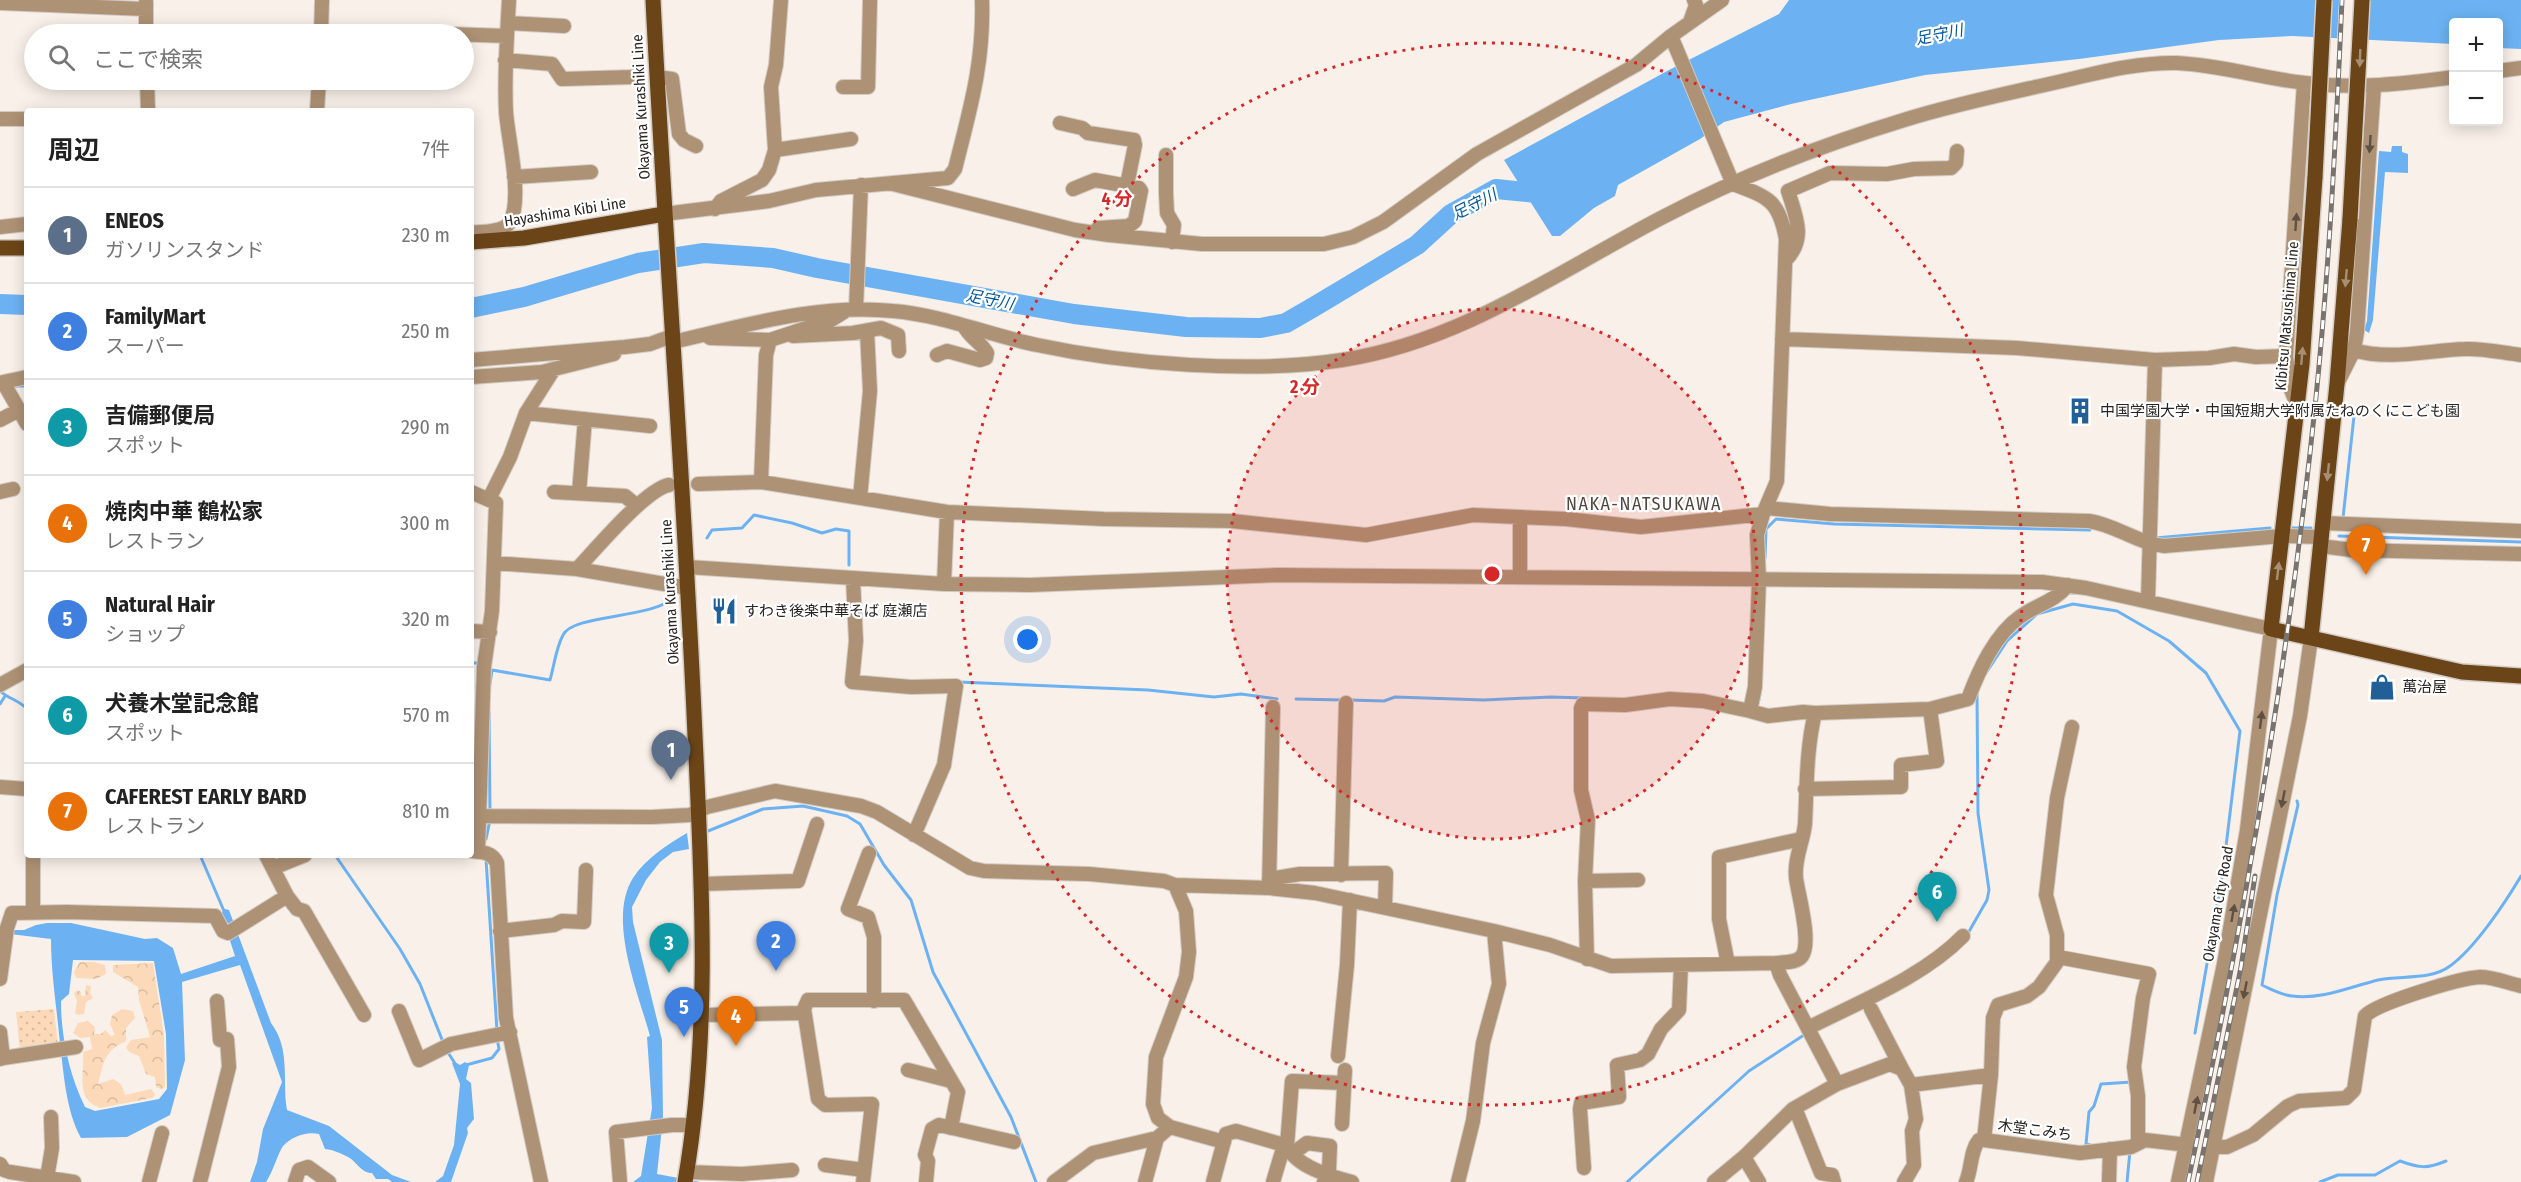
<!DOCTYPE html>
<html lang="ja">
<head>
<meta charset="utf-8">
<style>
	body { margin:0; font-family:"Fira Sans Condensed","Noto Sans JP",sans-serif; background:#f2f2f2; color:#222 }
	.controls { position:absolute; right:18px; top:18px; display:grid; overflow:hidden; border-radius:6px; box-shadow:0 3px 15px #0003 }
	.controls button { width:54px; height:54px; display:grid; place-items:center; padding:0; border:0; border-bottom:2px solid #e0e0e0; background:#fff; color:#222; font:30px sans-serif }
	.you { position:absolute; left:1028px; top:640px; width:21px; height:21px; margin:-15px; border:4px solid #fff; border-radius:50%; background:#1a73e8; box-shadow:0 0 0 9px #1a73e833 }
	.badge { display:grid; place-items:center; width:39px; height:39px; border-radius:50%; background:#206096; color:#fff; font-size:20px; font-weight:700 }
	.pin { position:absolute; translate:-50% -50px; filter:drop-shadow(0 2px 3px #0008) }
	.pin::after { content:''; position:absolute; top:32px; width:21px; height:18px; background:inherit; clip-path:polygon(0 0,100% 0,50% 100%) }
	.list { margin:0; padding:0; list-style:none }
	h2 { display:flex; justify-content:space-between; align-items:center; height:78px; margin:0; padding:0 24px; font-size:26px }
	h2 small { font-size:20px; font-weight:400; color:#767676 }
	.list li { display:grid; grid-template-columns:39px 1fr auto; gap:18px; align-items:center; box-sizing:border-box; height:96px; padding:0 24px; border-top:2px solid #e0e0e0 }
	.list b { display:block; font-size:22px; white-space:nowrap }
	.list p { margin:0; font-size:20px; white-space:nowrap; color:#767676 }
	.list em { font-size:20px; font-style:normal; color:#767676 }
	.icon { flex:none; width:33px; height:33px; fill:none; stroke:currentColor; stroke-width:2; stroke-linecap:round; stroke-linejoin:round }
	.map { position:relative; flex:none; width:2521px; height:1182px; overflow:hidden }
	.search { position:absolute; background:#fff; box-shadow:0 3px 15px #0003; left:24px; top:24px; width:450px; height:66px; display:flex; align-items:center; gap:15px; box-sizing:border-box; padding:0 21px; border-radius:33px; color:#767676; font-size:22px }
	.panel { position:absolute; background:#fff; box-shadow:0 3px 15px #0003; left:24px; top:108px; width:450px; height:750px; border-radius:6px }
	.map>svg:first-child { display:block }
	.forest { fill:url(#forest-crowns) }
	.park { fill:url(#park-dots) }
	.water { fill:#6cb2f2; fill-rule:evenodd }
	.pier { fill:#f9f1e9 }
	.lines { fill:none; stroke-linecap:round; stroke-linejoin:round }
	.stream { stroke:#6cb2f2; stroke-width:3 }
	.river { stroke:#6cb2f2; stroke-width:20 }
	.minor-casing { stroke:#d3ccc5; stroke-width:16 }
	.major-casing { stroke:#d3ccc5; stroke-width:18 }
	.minor { stroke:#ae9275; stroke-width:14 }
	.major { stroke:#6b4517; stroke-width:15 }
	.rail-casing { stroke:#78736e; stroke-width:5 }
	.rail { stroke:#fff; stroke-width:3; stroke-dasharray:9; stroke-linecap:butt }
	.major-bridge-casing { stroke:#d3ccc5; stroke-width:18; stroke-linecap:butt }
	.major-bridge { stroke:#6b4517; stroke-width:15 }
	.oneway { fill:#a68f74 }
	.oneway2 { fill:#5e5143 }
	.ring { fill:none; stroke:#d62828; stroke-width:3; stroke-dasharray:3 6 }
	.labels { text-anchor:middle; stroke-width:4.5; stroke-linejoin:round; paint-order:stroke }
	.street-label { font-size:15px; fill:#282522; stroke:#fff }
	.poi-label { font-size:15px; fill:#282522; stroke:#fff; text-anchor:start }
	.water-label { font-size:16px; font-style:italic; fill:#095994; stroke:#fff }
	.quarter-label { font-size:18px; letter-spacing:1.5px; fill:#4e4841; stroke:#fff }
	.centre { fill:#d62828; stroke:#fff; stroke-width:3 }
	.ring-label { font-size:18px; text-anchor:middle; font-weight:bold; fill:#d62828; stroke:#fff; stroke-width:4.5; stroke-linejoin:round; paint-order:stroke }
</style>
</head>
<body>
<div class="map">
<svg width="2521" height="1182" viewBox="0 0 2521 1182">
	<defs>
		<pattern id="forest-crowns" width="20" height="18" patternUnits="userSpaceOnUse" patternTransform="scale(1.5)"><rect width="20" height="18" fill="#fcdab9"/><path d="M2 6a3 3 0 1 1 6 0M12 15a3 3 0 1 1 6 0" fill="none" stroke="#d8bb9f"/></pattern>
		<pattern id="park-dots" width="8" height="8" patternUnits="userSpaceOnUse" patternTransform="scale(1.5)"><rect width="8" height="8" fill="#fcdab9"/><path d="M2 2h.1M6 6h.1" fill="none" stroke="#d8bb9f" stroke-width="1.8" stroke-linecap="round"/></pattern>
	</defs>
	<rect width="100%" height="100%" fill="#f9f1e9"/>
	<!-- forest -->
	<path class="forest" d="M80 962H94L105 965 106 974 96 979 76 978 74 972Z
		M153 963 164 1035 165 1087 161 1089 156 1087 155 1077 146 1074 139 1056 129 1052 126 1047 131 1040 150 1037 139 1000 138 987 113 972V965Z
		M86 985 91 986 90 993 93 998 86 1002 84 1014 78 1015 75 1013 77 1001 74 994 77 990 81 992V996H85Z
		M122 1009 133 1011 135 1018 126 1028V1041C104 1051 104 1062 98 1084L113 1079 121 1084 125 1095 151 1089 155 1094 154 1097 147 1099 100 1108C74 1099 85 1073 83 1052L92 1049 90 1037 80 1038 73 1033 78 1023 88 1021 95 1027 94 1034H101L105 1030 111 1036 115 1035 110 1024 112 1015Z"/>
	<!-- park -->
	<path class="park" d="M54 1009 58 1047 20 1052 16 1012Z"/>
	<!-- water -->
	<path class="water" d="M1789 0H2521V49L2499 48 2498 22H2454L2453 44 2292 36 2219 40 2079 59 1925 75 1791 104 1724 122 1700 139 1618 185 1615 196 1594 208 1560 236H1552L1504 160 1669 70 1779 14Z
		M2392 146H2402V152L2408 154V173L2385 172 2373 320 2369 333 2364 330 2367 321 2379 151 2391 152Z
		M687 833 689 849 673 852 660 862 646 880 632 907 633 922 662 1040 663 1118 657 1174 700 1182H633L641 1176 652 1108 647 1037 650 1036C638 992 607 919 633 878 646 858 667 845 687 833Z
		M225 909 229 910 271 1023C291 1049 282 1081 287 1110L329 1126 392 1175 411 1182H392L388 1179H376L372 1173C361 1173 357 1162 348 1157 340 1153 334 1150 325 1149L319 1134C307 1131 292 1136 283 1146 278 1153 273 1172 266 1182H250L257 1162 263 1129 282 1082 240 965 182 982 185 1060 170 1115 127 1137 81 1138C66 1111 64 1075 60 1044 57 1009 51 975 51 939L10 934 11 930H24L36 925 47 923H71L145 939 157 938 173 948 181 974 235 956 221 913ZM73 960 154 961 166 1034 167 1089 159 1099 95 1111 85 1107C69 1074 61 1037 61 1001L69 994Z
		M455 1062 460 1065 465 1062 469 1065 466 1079 471 1083 474 1119 467 1128 468 1133 451 1182H435L443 1176 454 1145 460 1084 452 1063Z"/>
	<!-- pier -->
	<path class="pier" d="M2339 0H2354L2352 42 2337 41Z"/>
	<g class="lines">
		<!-- stream -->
		<path class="stream" d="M14 386H27
			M2343 518 2354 416
			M2291 528H2311
			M2339 536 2521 542
			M707 538 712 530 742 528 754 515 792 523 822 533 836 529 849 531V565
			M2155 538 2270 528
			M1765 558 1766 529 1776 519 1834 524 2090 530
			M471 663H479
			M1984 676 2007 641 2037 614 2073 604 2117 611 2169 641 2206 673 2240 731 2223 871 2195 1033
			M958 682 1148 690 1214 697 1241 694 1277 699
			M490 684 492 670 550 680C554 666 556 648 563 635 573 614 652 619 675 597
			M0 691C9 699 19 700 27 709
			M1296 699 1343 700
			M1350 700 1384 701 1395 697 1484 700 1551 697 1585 698
			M0 704 5 696
			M1757 708 1760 694
			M489 712 490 813
			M2297 801 2298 805 2277 895 2262 985C2271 989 2281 995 2292 996 2321 1000 2350 987 2378 980 2400 975 2430 981 2450 966 2475 948 2505 903 2521 876
			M703 833 763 809 803 806 847 816 860 824 884 865 911 900 933 972 1011 1117 1036 1182
			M486 839 490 820
			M200 855 224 911
			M335 855 400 949 420 984 443 1042
			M486 859 497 1031
			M1967 935 1987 900 1989 890 1978 813 1977 693
			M447 1051 456 1065
			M466 1065 492 1058 499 1049 497 1038
			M2090 1145 2086 1144 2089 1112 2094 1106 2101 1084 2132 1082
			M1627 1182 1749 1071 1807 1033
			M2127 1182 2130 1151
			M2320 1182 2338 1175H2375L2400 1161C2419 1168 2427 1169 2446 1161"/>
		<!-- river -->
		<path class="river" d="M0 304 27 305
			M471 308 524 297 638 263 704 253 773 258 817 268 1074 314 1186 327 1260 328 1286 323 1317 305 1417 245 1451 214 1496 189 1537 193 1547 187"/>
		<!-- minor casing -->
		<g class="minor-casing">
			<path id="minor" d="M0 3 145 9
				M1690 22 1696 5 1694 0
				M508 23 564 26
				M420 33 507 36
				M146 34V2
				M321 34 322 0
				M1671 36 1733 184C1768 197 1779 200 1786 239L1777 481 1763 514 1757 535 1759 580 1755 687 1750 711 1768 716 1803 712 1815 713 1930 709 1968 699C1979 670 1995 634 2021 616 2038 604 2054 602 2068 585
				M505 60 552 64 562 79 634 77
				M2498 71 2521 68
				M657 77 672 79 679 134 684 140 696 146
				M147 80 148 111
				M843 87H868L870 0
				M317 111 319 80
				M0 119H27
				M1060 123 1082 128 1088 133 1134 140 1135 145 1127 185
				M775 150 851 139
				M1166 155V193L1167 213 1174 225 1172 242
				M514 177 591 172
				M893 184 1075 230 1109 235 1202 244H1324L1353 237 1383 222 1477 154 1636 65 1671 36 1722 0
				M1073 189 1095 180 1139 188 1141 191 1135 221 1129 226 1098 228
				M715 209 721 201 762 180 769 170 775 150 771 87 776 65 781 0
				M664 214 769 201 816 190 948 178 955 169C970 109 984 63 982 0
				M0 227 27 224
				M471 233C482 231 504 233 510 222 523 198 508 140 506 112 504 74 507 37 509 0
				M1785 261C1807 239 1796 217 1788 191L1830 173 1887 174 1914 169 1951 168 1956 163 1957 151
				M856 309 861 185
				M793 336 853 333 881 328 898 335 899 351
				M710 338 770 340 831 320 844 312
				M1782 339 2017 348 2155 360 2148 600
				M673 342C743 326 819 303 893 311 942 315 989 335 1037 345 1126 364 1252 374 1342 360 1461 342 1559 271 1663 217 1739 177 1822 145 1904 120 1952 105 2000 95 2049 84 2090 75 2134 62 2177 63 2220 65 2262 78 2305 83 2355 89 2404 84 2454 77
				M2354 350C2389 361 2429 350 2465 349 2483 348 2503 353 2521 355
				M937 355 947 351 980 360 986 358 987 353C982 343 970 338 964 326
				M471 360 625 347 650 344 672 336
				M2155 360 2209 358 2234 354 2256 357 2286 356
				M27 377 3 382 27 424
				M471 377 542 372 614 354
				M2337 384 2354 350 2357 332 2374 86
				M2297 405 2290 387 2286 356 2304 83
				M526 413 650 426
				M0 420 19 410
				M761 482 766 355 770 340
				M698 484 761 482 947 512 1104 519 1232 521 1366 535 1473 515 1566 519 1641 527 1763 514
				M0 492 13 489
				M471 492 496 503 492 611 484 667 478 851
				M554 492 625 496 637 506
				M579 493 585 419
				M860 498 870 391 867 331
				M489 499 510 457 526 413 554 369
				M1766 508 1830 514 2089 521C2116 525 2137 543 2164 546L2282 536 2321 537
				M1520 517V577
				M2323 523 2521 531
				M2320 546 2352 550 2521 554
				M494 563 577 569C595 550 646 489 669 485
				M688 567 944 584 1030 585 1277 575 2042 582 2086 588 2271 629 2247 830 2224 964 2178 1182
				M577 569 688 588
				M853 579 856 641 852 682 911 687 956 686 944 765 914 835
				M944 584 947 512
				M471 631 490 632
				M0 685 27 670
				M0 787 27 789
				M1805 789 1901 787V765L1937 761 1930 709
				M479 816 652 817 690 815 707 807 775 791 861 806 877 812 970 868 984 871 1089 874 1164 881 1175 885 1269 888 1315 893 1494 931 1550 945 1611 966 1776 963C1785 962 1797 963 1802 956 1812 942 1798 894 1796 878 1794 858 1803 843 1805 824 1807 786 1806 750 1815 713
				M471 851C482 852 492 852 497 863L506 1018 541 1182
				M869 853 848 909 868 917 874 937V1001
				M33 855V912
				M273 868 305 855
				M1341 875 1346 703
				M1269 879 1300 874 1386 873 1385 907
				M1585 881 1638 880
				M701 884 798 881 817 824
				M1175 885 1186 911 1189 952 1186 977 1156 1057 1153 1104 1158 1118 1170 1127 1224 1142
				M1269 888 1273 707
				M287 896 297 909 304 911 364 1015
				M500 931 554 925 562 921 584 922 586 870
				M2058 957 2149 974 2143 998 2134 1067 2138 1096V1143
				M1587 959 1585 881 1588 820 1581 790V708L1583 704 1625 705 1670 699 1703 701 1750 711
				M1776 963 1780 975 1837 1084
				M1728 964 1719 919V857L1801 839
				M0 979 7 928 12 913 67 912 215 916 223 931 228 933 287 896 266 855
				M1871 1009 1902 1069
				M399 1011 419 1060 451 1044 510 1032
				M703 1015 804 1013
				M1808 1028C1859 1002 1923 977 1963 936
				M0 1032 3 1058 0 1059
				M1338 1056 1347 965 1350 900
				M3 1058 76 1047
				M908 1070 951 1081
				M1991 1075 1993 1018 1998 1005 2027 996 2039 987 2057 962V935L2046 895 2057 798 2072 727
				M1911 1085 1991 1075 1984 1140 2080 1153 2131 1147 2145 1140 2188 1145
				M1795 1108 1821 1173 1832 1175 1834 1182
				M1342 1124 1345 1070
				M1284 1145 1287 1146C1296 1167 1332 1177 1352 1182
				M1287 1146 1292 1081 1344 1083
				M2214 1147H2227L2253 1135 2288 1106 2299 1101 2346 1098 2354 1090 2365 1016C2377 1003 2460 978 2480 977 2493 977 2508 983 2521 986
				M1292 1154 1307 1143 1330 1146 1329 1170 1324 1182
				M1744 1157 1759 1182
				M0 1164 4 1170 10 1172 74 1182
				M825 1165 864 1170
				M1584 1168 1580 1109 1581 1103 1619 1097 1617 1065 1640 1060 1648 1054 1661 1029 1679 1010 1681 965
				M686 1172 742 1174 792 1170
				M47 1178 52 1148 51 1117
				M149 1182 162 1133
				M200 1182 229 1067 227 1039 220 1040 217 1001
				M295 1182 299 1170 308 1167 329 1182
				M620 1182 616 1132 672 1125H692
				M863 1182 872 1104 825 1105 818 1099 804 1009 808 1000H904L958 1092 951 1128
				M926 1182 928 1161 925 1155 932 1129 939 1125 1014 1142
				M1054 1182 1093 1153 1157 1138 1170 1127
				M1145 1182 1157 1138
				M1213 1182 1226 1134 1236 1131 1284 1145 1273 1182
				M1458 1182 1473 1121 1483 1043 1499 984 1494 931
				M1714 1182 1744 1157 1793 1109 1837 1084 1890 1064 1902 1069 1911 1085 1916 1119 1912 1131 1914 1165 1904 1182
				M1966 1182C1972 1168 1970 1151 1979 1140H1984
				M2109 1182 2110 1149
				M2206 1182 2300 716 2311 638"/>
		</g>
		<!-- major casing -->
		<g class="major-casing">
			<path id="major" d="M653 0C665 238 683 475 694 713 701 871 712 1025 685 1182
				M2315 177 2302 364 2271 629 2462 672 2521 676
				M471 242 524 238 664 214
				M0 248H27
				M2311 638 2337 384 2350 219"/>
		</g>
		<!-- minor -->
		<use href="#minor" class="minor"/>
		<!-- major -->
		<use href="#major" class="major"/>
		<!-- rail casing -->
		<g class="rail-casing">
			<path id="rail" d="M2188 1182C2243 927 2288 666 2315 407 2329 272 2336 136 2342 0
				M2197 1182 2241 967 2255 876"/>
		</g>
		<!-- rail -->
		<use href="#rail" class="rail"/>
		<!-- major-bridge casing -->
		<g class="major-bridge-casing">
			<path id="major-bridge" d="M2315 177 2324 0
				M2350 219 2362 0"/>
		</g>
		<!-- major-bridge -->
		<use href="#major-bridge" class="major-bridge"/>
	</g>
	<!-- one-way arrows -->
	<defs><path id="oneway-solid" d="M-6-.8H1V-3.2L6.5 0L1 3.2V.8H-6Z" transform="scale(1.5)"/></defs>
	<g class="oneway">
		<use href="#oneway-solid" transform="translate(2360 58) rotate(92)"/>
		<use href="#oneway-solid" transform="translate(2346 278) rotate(95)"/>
		<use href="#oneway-solid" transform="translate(2302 356) rotate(-85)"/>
		<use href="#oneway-solid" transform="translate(2328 472) rotate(96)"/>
		<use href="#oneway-solid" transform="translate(2278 571) rotate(-83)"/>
	</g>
	<g class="oneway2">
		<use href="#oneway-solid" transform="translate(2370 144) rotate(94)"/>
		<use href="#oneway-solid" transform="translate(2296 222) rotate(-86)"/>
		<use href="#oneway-solid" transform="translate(2261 720) rotate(-83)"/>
		<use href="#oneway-solid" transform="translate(2283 799) rotate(101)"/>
		<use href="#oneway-solid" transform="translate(2233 913) rotate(-80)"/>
		<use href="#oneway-solid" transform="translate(2245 990) rotate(101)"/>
		<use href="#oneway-solid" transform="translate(2196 1105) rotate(-79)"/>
	</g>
	<!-- distance rings -->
	<circle cx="1492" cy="574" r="265" fill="#d62828" fill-opacity=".12"/>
	<g class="ring">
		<circle cx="1492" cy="574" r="265"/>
		<circle cx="1492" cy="574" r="531"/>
	</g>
	<!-- icons -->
	<defs>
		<g id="building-bare" transform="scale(2.07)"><path d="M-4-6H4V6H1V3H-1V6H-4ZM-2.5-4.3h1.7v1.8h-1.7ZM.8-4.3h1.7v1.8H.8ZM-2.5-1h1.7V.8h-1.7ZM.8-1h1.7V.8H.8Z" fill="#206096" stroke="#fff" stroke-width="2.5" paint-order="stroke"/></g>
		<g id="restaurant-bare" transform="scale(2.07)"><path d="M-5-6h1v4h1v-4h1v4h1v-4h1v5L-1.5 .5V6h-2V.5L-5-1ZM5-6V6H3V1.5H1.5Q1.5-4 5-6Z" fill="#206096" stroke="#fff" stroke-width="2.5" paint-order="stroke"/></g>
		<g id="shop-bare" transform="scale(2.07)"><path d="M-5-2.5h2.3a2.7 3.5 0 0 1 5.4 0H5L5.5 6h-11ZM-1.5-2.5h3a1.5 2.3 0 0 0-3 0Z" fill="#206096" stroke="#fff" stroke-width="2.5" paint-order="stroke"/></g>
	</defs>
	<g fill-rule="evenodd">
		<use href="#building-bare" x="2080" y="411"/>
		<use href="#restaurant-bare" x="724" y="611"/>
		<use href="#shop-bare" x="2382" y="687"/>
	</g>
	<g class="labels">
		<!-- street labels -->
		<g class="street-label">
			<text transform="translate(641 107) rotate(-93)" y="5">Okayama Kurashiki Line</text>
			<text transform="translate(565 212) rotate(-9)" y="5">Hayashima Kibi Line</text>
			<text transform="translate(2287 316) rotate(-85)" y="5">Kibitsu Matsushima Line</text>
			<text transform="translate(670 592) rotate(-93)" y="5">Okayama Kurashiki Line</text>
			<text transform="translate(2218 904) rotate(-80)" y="5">Okayama City Road</text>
			<text transform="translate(2035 1130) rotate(8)" y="5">木堂こみち</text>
		</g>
		<!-- poi labels -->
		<g class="poi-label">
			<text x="2100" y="416">中国学園大学・中国短期大学附属たねのくにこども園</text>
			<text x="744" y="616">すわき後楽中華そば 庭瀬店</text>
			<text x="2402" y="692">萬治屋</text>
		</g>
		<!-- water labels -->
		<g class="water-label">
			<text transform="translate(1939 34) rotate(-11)" y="6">足守川</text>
			<text transform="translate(1474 204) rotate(-27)" y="6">足守川</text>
			<text transform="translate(990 299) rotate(11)" y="6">足守川</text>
		</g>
		<!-- quarter labels -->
		<g class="quarter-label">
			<text x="1644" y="510">NAKA-NATSUKAWA</text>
		</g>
	</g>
	<circle cx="1492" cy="574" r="9" class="centre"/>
	<g class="ring-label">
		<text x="1117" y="205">4 分</text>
		<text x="1305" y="393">2 分</text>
	</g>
</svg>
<div class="controls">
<button>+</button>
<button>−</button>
</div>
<div class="you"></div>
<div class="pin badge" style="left:671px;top:780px;background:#5c6f8a">1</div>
<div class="pin badge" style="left:776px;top:971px;background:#3f7fe0">2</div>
<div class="pin badge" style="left:669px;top:973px;background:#0f9aa8">3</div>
<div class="pin badge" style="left:736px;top:1046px;background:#e8710a">4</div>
<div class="pin badge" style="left:684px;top:1037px;background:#3f7fe0">5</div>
<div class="pin badge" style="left:1937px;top:922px;background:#0f9aa8">6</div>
<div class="pin badge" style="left:2366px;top:575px;background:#e8710a">7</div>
<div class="search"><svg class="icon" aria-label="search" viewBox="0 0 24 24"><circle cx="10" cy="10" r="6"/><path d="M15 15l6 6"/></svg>ここで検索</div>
<section class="panel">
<h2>周辺<small>7件</small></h2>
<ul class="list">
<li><span class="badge" style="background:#5c6f8a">1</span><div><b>ENEOS</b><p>ガソリンスタンド</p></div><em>230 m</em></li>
<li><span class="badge" style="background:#3f7fe0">2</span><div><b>FamilyMart</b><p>スーパー</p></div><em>250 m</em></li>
<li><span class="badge" style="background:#0f9aa8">3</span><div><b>吉備郵便局</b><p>スポット</p></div><em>290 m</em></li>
<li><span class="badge" style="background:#e8710a">4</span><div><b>焼肉中華 鶴松家</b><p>レストラン</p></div><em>300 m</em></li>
<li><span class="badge" style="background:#3f7fe0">5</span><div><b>Natural Hair</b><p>ショップ</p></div><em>320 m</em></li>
<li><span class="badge" style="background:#0f9aa8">6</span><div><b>犬養木堂記念館</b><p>スポット</p></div><em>570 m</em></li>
<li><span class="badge" style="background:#e8710a">7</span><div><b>CAFEREST EARLY BARD</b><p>レストラン</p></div><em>810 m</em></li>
</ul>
</section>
</div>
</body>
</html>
